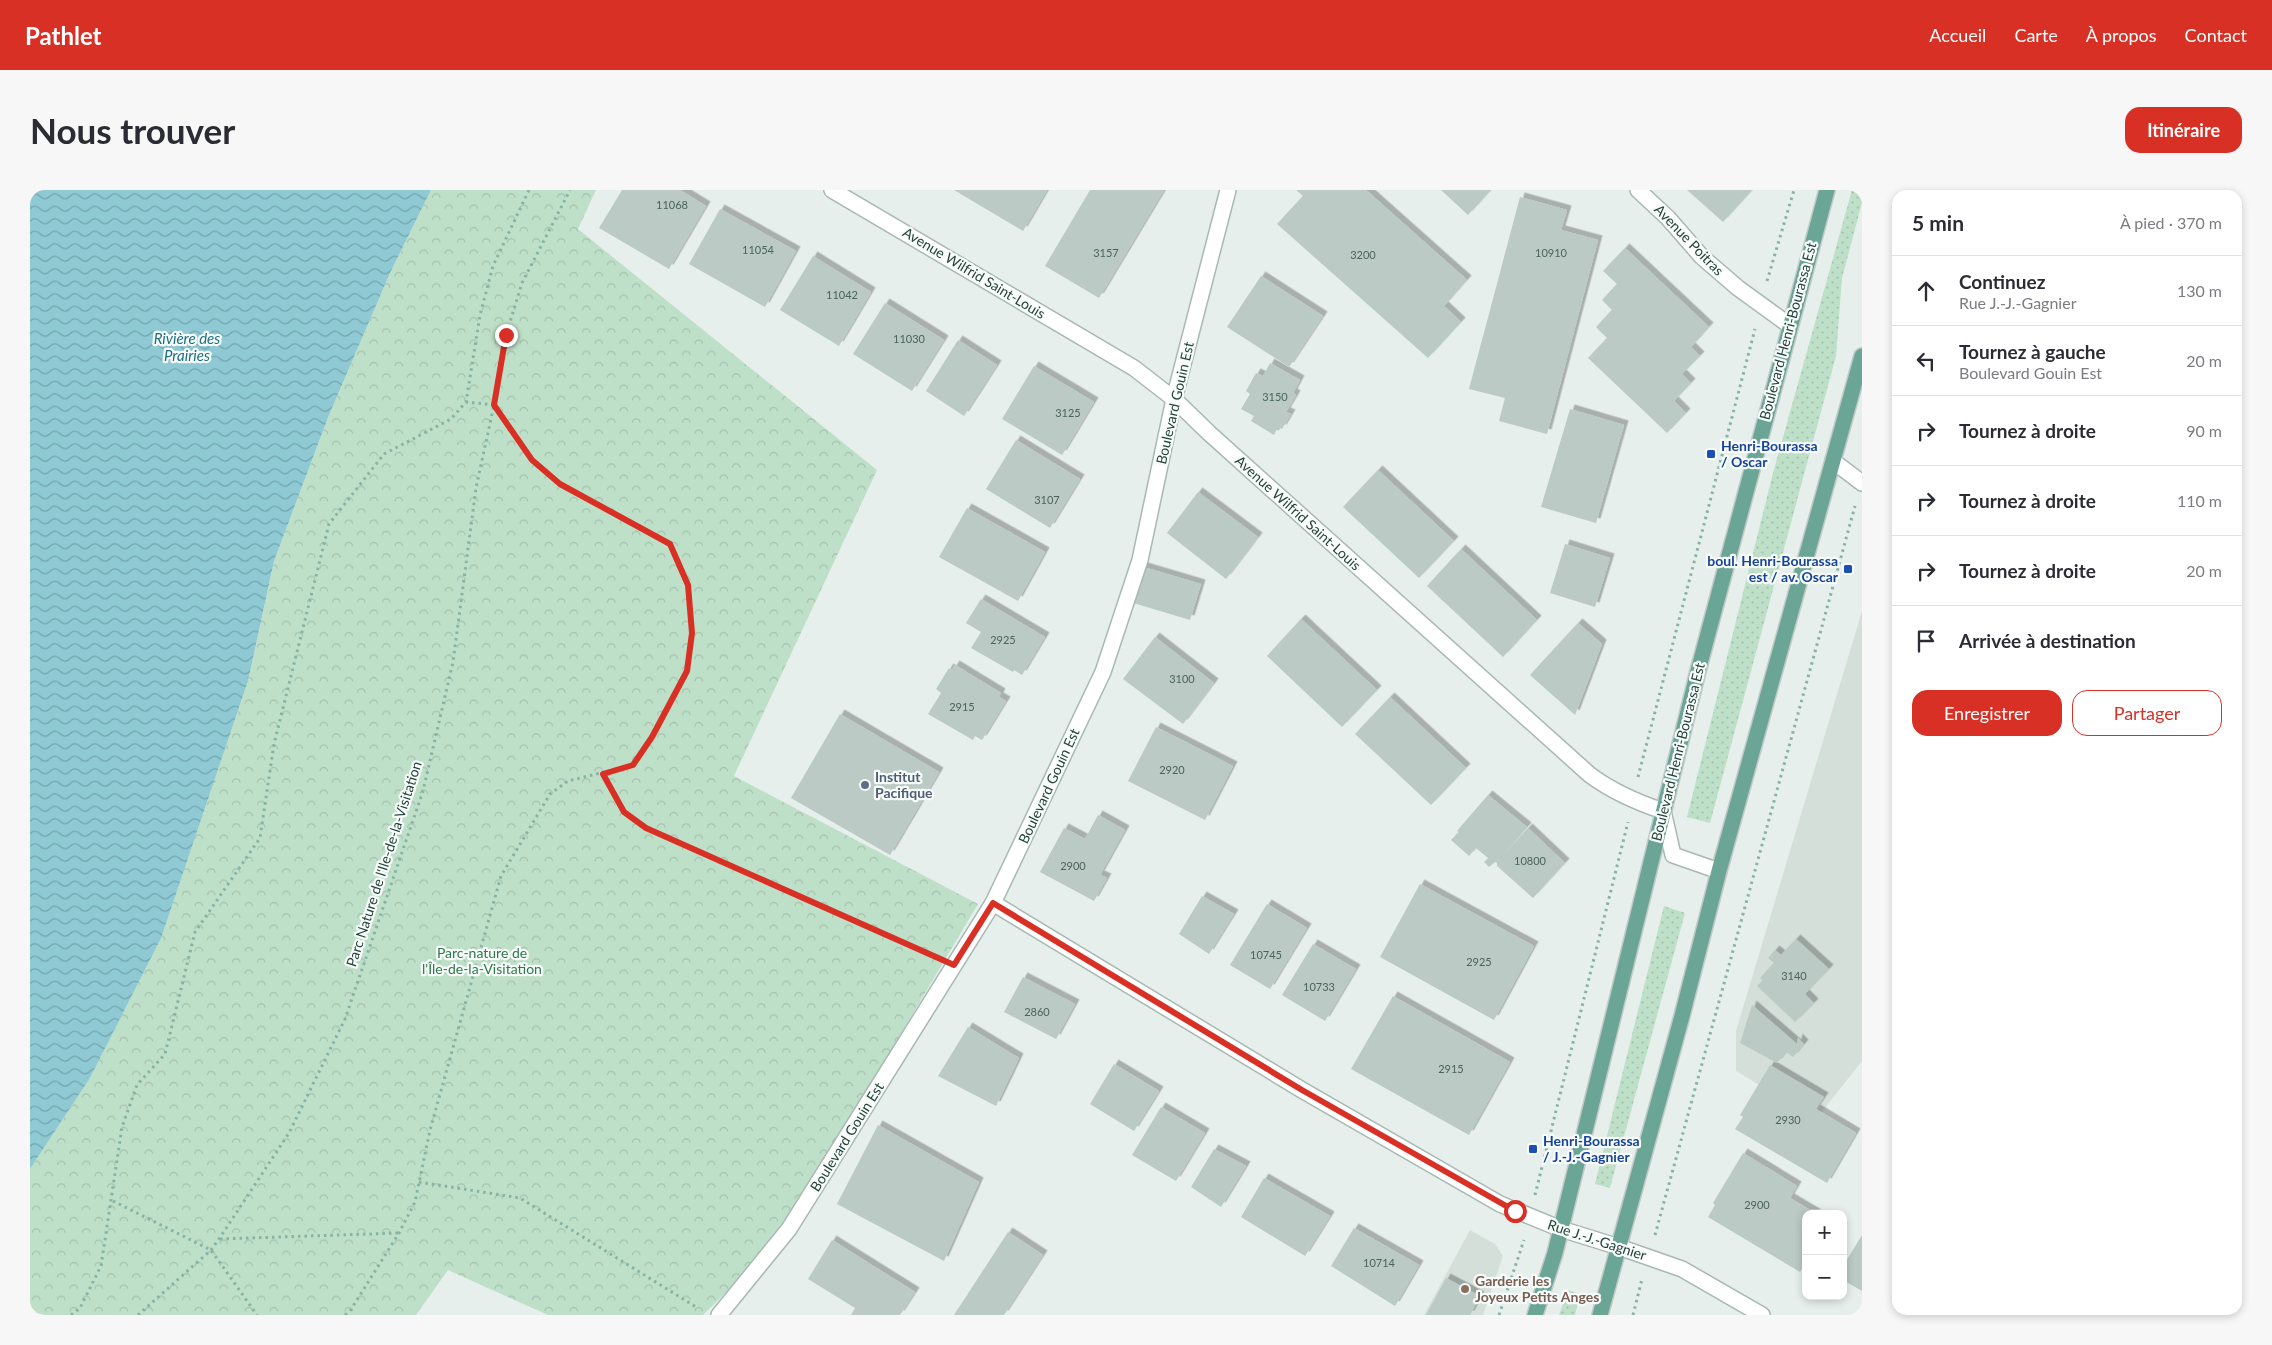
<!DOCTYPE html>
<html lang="fr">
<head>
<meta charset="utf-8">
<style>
	body { margin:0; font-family:Lato,sans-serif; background:#f7f7f7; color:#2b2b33 }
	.controls { position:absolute; right:15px; bottom:15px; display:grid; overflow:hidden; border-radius:10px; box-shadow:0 2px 8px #0003 }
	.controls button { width:45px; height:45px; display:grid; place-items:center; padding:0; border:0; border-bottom:1px solid #e1e1e2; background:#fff; color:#2b2b33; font:25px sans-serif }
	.stop { position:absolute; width:15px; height:15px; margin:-11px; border:4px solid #d93025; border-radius:50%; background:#fff }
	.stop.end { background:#d93025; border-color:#fff; box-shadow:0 1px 5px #0008 }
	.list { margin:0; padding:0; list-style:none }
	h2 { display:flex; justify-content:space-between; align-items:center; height:65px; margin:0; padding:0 20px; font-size:21px }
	h2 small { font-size:16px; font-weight:400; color:#7c7c81 }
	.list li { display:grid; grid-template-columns:32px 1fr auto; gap:15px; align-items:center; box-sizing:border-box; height:70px; padding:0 20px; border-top:1px solid #e1e1e2 }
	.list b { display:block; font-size:19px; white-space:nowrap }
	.list p { margin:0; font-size:16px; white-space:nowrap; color:#7c7c81 }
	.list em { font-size:16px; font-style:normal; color:#7c7c81 }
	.actions { display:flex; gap:10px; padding:15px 20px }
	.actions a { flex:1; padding:11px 0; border:1px solid #d93025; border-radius:15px; text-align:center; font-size:18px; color:#d93025 }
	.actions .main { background:#d93025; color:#fff }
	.icon { flex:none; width:28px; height:28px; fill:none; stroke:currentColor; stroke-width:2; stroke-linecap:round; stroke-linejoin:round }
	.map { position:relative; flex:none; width:1832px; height:1125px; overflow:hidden; border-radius:15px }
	header { display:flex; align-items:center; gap:30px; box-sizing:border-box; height:70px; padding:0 25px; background:#d93025; color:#fff }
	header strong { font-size:24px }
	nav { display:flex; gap:28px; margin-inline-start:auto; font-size:18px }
	.intro { display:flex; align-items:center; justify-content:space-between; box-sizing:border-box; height:120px; padding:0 30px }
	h1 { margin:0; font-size:35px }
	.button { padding:12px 22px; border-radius:15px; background:#d93025; color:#fff; font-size:18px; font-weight:700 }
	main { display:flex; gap:30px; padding:0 30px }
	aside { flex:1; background:#fff; border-radius:15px; box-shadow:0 2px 8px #0003 }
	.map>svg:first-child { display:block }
	.built { fill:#d4dfda }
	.grass { fill:url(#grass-dots) }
	.park { fill:url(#park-crowns) }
	.water { fill:url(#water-waves) }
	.building { fill:#bbcac4; filter:url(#shadow) }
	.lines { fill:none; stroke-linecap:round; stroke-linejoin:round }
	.service-casing { stroke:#a8b8b2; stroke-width:18 }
	.minor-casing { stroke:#a8b8b2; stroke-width:18 }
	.tertiary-casing { stroke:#a8b8b2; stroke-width:18 }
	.primary-casing { stroke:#c2cac8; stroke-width:18 }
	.path { stroke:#86b3a5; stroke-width:3; stroke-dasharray:2.5 4; stroke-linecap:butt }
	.service { stroke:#fff; stroke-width:15 }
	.minor { stroke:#fff; stroke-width:15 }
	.tertiary { stroke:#fff; stroke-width:15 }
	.primary { stroke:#6aa596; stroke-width:15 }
	.route { stroke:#d93025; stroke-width:6 }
	.transit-dot { fill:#1a4fb4; stroke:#f7fbf9; stroke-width:2 }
	.service-dot { fill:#5c6f8a; stroke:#f7fbf9; stroke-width:2 }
	.education-dot { fill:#8d6e63; stroke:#f7fbf9; stroke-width:2 }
	.labels { text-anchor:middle; stroke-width:4.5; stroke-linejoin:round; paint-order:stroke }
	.number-label { font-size:11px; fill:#4a645c }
	.street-label { font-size:14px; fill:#24423a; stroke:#f7fbf9 }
	.transit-label { font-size:14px; font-weight:bold; fill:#164399; stroke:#f7fbf9; text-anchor:start }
	.service-label { font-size:14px; font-weight:bold; fill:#4e5e75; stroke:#f7fbf9; text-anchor:start }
	.park-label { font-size:14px; fill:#2d7a4b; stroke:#f7fbf9 }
	.education-label { font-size:14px; font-weight:bold; fill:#785e54; stroke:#f7fbf9; text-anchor:start }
	.water-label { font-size:15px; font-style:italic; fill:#1c6f80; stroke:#f7fbf9 }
</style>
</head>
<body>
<header>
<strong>Pathlet</strong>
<nav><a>Accueil</a><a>Carte</a><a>À propos</a><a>Contact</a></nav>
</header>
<div class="intro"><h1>Nous trouver</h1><a class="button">Itinéraire</a></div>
<main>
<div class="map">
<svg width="1832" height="1125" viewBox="0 0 1832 1125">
	<defs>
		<pattern id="grass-dots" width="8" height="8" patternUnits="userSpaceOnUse" patternTransform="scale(1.25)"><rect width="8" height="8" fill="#bfe0c8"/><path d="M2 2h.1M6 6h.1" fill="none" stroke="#a4c1ad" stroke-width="1.8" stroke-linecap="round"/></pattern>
		<pattern id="park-crowns" width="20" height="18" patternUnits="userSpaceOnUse" patternTransform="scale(1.25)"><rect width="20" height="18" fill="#bfe0c8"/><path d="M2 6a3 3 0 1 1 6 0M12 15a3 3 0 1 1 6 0" fill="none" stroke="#a4c1ad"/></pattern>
		<pattern id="water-waves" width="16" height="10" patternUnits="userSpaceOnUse" patternTransform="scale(1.25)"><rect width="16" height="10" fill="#8ec9d4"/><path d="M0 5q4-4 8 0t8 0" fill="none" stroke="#74a5ad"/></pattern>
		<filter id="shadow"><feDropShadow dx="4.5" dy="-4.5" stdDeviation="0" flood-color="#0004"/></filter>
	</defs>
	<rect width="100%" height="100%" fill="#e6efeb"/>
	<!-- built -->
	<path class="built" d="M1832 421V871L1786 929 1706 881V841Z
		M1440 1040 1465 1054 1473 1066 1453 1125H1394Z"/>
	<!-- grass -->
	<path class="grass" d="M1822 0H1832V13L1812 88 1806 166 1680 633 1657 627 1743 283Z
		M1634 716 1655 723 1580 998 1565 994Z
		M1538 1100 1550 1104 1545 1125H1529Z"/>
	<!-- park -->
	<path class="park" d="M401 0H566L548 39 847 280 704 586 948 714 747 1052 673 1125H518L418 1080 386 1125H0V979L60 888 131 747 218 491 244 371 299 225 360 83Z"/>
	<!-- water -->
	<path class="water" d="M0 0H401L360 83 299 225 244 371 218 491 131 748 60 888 0 979Z"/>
	<!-- building -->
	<path class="building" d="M592 0H650L676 16 639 79 569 38Z
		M924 0H1017L993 41Z
		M1060 0H1134L1069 108 1015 76Z
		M1266 0H1336L1437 90 1414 116 1431 132 1398 168 1247 34 1273 6Z
		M1411 0H1461L1438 25Z
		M1657 0H1722L1693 32Z
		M1490 7 1537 20 1531 40 1568 50 1517 244 1469 231 1475 208 1439 199Z
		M690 19 766 61 735 117 659 74Z
		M1595 58 1679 137 1661 157 1670 166 1652 184 1661 193 1644 211 1656 223 1637 243 1558 168 1577 148 1566 137 1582 120 1572 110 1587 94 1573 81Z
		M783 66 841 102 809 156 750 120Z
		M1231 86 1293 126 1259 177 1197 137Z
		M855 113 914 150 882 201 823 164Z
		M928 150 967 175 934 226 896 201Z
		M1240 173 1270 190 1263 203 1266 205 1256 222 1261 224 1252 239 1248 237 1244 245 1221 231 1224 226 1211 219 1220 204 1216 201 1226 183 1233 186Z
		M1004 176 1064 212 1032 265 972 229Z
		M1540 219 1594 235 1566 333 1511 317Z
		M986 250 1050 289 1020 338 956 299Z
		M1348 280 1424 351 1389 388 1313 317Z
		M1168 302 1228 347 1196 389 1137 343Z
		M937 318 1015 362 988 411 909 367Z
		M1535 354 1580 368 1565 417 1520 403Z
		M1431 359 1507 430 1473 467 1397 396Z
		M1110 376 1171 394 1160 430 1100 412Z
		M951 409 1015 447 992 485 984 480 983 482 941 458 951 442 936 433Z
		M1271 429 1347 500 1312 537 1237 466Z
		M1548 433 1572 454 1545 525 1500 485Z
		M1125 447 1184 493 1153 534 1093 489Z
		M925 475 971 503 969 507 976 511 952 550 945 546 943 550 898 524 911 503 906 499 919 478 922 480Z
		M1360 507 1436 578 1401 615 1325 544Z
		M810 524 909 582 860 665 761 608Z
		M1126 537 1203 576 1175 630 1098 591Z
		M1458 605 1497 637 1468 671 1498 638 1535 673 1503 708 1467 676V673L1465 672 1459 677 1454 672 1458 668 1446 658 1439 666 1421 650 1429 642 1427 641Z
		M1068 625 1095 640 1070 685 1077 688 1064 711 1010 682 1034 638 1055 649Z
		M1390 694 1504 756 1464 830 1350 767Z
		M1172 706 1204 724 1179 764 1149 744Z
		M1237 714 1277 738 1240 799 1200 775Z
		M1766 749 1799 779 1775 804 1784 813 1765 832 1727 796 1733 790 1730 788 1744 773 1738 768 1745 760 1751 765Z
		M1283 754 1326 779 1295 831 1252 805Z
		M993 787 1045 814 1026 849 974 822Z
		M1363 806 1480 872 1439 945 1321 879Z
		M1722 815 1767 854 1768 848 1774 854 1763 867 1756 862 1747 873 1710 853Z
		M938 837 989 868 966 916 908 886Z
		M1084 874 1129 901 1104 941 1060 914Z
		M1740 875 1794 907 1786 919 1826 943 1797 993 1705 939 1713 927 1710 925Z
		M1131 917 1175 943 1146 991 1102 965Z
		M848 935 949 992 914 1071 807 1014Z
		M1184 959 1216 976 1191 1017 1161 997Z
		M1713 963 1767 996 1760 1008 1787 1024H1776V1072L1770 1082 1678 1027 1685 1015 1683 1013Z
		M1234 988 1300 1026 1275 1066 1211 1027Z
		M1324 1038 1389 1075 1365 1116 1301 1076Z
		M978 1042 1013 1065 974 1125H924Z
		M1832 1045V1101L1813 1090V1076Z
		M802 1050 885 1102 870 1125H821L825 1118 778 1089Z
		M1416 1088 1450 1106 1440 1125H1396Z"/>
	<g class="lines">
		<!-- service casing -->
		<g class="service-casing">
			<path id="service" d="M1633 621 1643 665 1689 681
				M1531 1039 1589 1057"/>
		</g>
		<!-- minor casing -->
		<g class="minor-casing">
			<path id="minor" d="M802 0 1104 178 1144 209 1179 243 1560 585C1583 602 1606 612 1633 621
				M1608 0 1638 28 1672 67 1708 98 1759 135
				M1803 271 1832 293
				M963 713 1272 900 1470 1014 1531 1039
				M1589 1057 1652 1079 1732 1125"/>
		</g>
		<!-- tertiary casing -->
		<g class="tertiary-casing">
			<path id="tertiary" d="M689 1125 759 1039 963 713 1073 482 1110 370 1144 209 1198 0"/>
		</g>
		<!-- primary casing -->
		<g class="primary-casing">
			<path id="primary" d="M1505 1125 1525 1063 1668 481 1797 0
				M1570 1125 1652 826 1689 681 1832 166"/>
		</g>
		<!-- path -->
		<path class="path" d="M1737 91 1764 0
			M573 584 594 622 617 638 902 765
			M1608 587 1725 139
			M389 992 490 1008 666 1117
			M1505 1005 1598 632
			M83 1011 181 1060 227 1125
			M1625 1045 1825 316
			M190 1049 368 1043
			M41 1125 50 1118 71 1076 92 937 107 895 135 864 165 742 230 648 244 554 299 334 354 264 421 229 436 212 450 125 463 76 499 0
			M108 1125 181 1060 189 1049 259 943 315 829 393 601 423 472 446 298 464 215 476 145 492 93 540 0
			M315 1125 320 1121 369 1043 385 1012 400 940 471 686 520 604 538 591 603 575 622 547 657 481 662 443 659 395 640 354 530 294 503 270 464 215 436 212
			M1469 1125 1494 1050
			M1603 1125 1612 1089"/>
		<!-- service -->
		<use href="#service" class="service"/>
		<!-- minor -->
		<use href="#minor" class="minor"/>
		<!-- tertiary -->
		<use href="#tertiary" class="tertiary"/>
		<!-- primary -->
		<use href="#primary" class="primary"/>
	</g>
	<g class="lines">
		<!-- route -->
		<path class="route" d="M476 145 464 215 502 270 530 294 640 354 658 395 662 443 657 481 622 547 603 575 573 584 594 622 616 638 924 775 963 713 1272 900 1485 1021"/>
	</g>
	<!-- markers -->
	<g class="transit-dot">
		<rect x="1676" y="259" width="10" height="10" rx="2.5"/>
		<rect x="1813" y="374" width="10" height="10" rx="2.5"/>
		<rect x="1498" y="954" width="10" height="10" rx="2.5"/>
	</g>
	<circle class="service-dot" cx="835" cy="595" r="5"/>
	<circle class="education-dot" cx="1435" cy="1099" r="5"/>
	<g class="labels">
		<!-- number labels -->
		<g class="number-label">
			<text x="642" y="19">11068</text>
			<text x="728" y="64">11054</text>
			<text x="1076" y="67">3157</text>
			<text x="1521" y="67">10910</text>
			<text x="1333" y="69">3200</text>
			<text x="812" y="109">11042</text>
			<text x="879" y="153">11030</text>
			<text x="1245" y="211">3150</text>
			<text x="1038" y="227">3125</text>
			<text x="1017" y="314">3107</text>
			<text x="973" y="454">2925</text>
			<text x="1152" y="493">3100</text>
			<text x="932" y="521">2915</text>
			<text x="1142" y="584">2920</text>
			<text x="1500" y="675">10800</text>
			<text x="1043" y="680">2900</text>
			<text x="1236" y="769">10745</text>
			<text x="1449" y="776">2925</text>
			<text x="1764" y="790">3140</text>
			<text x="1289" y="801">10733</text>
			<text x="1007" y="826">2860</text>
			<text x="1421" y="883">2915</text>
			<text x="1758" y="934">2930</text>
			<text x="1727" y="1019">2900</text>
			<text x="1349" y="1077">10714</text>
		</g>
		<!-- street labels -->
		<g class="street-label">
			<text transform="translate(1659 50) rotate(46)" y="5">Avenue Poitras</text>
			<text transform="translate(944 83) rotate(31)" y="5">Avenue Wilfrid Saint-Louis</text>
			<text transform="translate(1758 141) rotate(-75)" y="5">Boulevard Henri-Bourassa Est</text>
			<text transform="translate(1145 213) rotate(-77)" y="5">Boulevard Gouin Est</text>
			<text transform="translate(1268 323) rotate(42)" y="5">Avenue Wilfrid Saint-Louis</text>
			<text transform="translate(1648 562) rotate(-76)" y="5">Boulevard Henri-Bourassa Est</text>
			<text transform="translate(1019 596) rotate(-65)" y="5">Boulevard Gouin Est</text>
			<text transform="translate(354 674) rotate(-72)" y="5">Parc Nature de l'Ile-de-la-Visitation</text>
			<text transform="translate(817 947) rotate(-58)" y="5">Boulevard Gouin Est</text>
			<text transform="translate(1567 1050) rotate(18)" y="5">Rue J.-J.-Gagnier</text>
		</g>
		<!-- transit labels -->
		<g class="transit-label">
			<text x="1691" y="261">Henri-Bourassa<tspan x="1691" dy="16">/ Oscar</tspan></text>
			<text x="1808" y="376" text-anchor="end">boul. Henri-Bourassa<tspan x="1808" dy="16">est / av. Oscar</tspan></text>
			<text x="1513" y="956">Henri-Bourassa<tspan x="1513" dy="16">/ J.-J.-Gagnier</tspan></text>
		</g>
		<!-- service labels -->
		<g class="service-label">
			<text x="845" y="592">Institut<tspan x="845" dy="16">Pacifique</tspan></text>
		</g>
		<!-- park labels -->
		<g class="park-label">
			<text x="452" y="768">Parc-nature de<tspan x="452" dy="16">l'Île-de-la-Visitation</tspan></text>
		</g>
		<!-- education labels -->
		<g class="education-label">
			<text x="1445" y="1096">Garderie les<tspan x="1445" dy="16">Joyeux Petits Anges</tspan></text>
		</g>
		<!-- water labels -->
		<g class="water-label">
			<text x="157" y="154">Rivière des<tspan x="157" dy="17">Prairies</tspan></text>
		</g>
	</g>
</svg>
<div class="controls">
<button>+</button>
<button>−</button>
</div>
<div class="stop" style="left:1485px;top:1021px"></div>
<div class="stop end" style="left:476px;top:145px"></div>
</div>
<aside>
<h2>5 min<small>À pied · 370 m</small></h2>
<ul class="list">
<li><svg class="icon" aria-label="ahead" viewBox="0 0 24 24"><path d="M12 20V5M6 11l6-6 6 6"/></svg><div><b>Continuez</b><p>Rue J.-J.-Gagnier</p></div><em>130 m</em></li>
<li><svg class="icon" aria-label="left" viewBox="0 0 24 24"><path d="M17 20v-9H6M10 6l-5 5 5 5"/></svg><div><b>Tournez à gauche</b><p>Boulevard Gouin Est</p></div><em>20 m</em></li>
<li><svg class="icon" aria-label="right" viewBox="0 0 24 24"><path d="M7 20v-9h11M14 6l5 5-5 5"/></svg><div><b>Tournez à droite</b></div><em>90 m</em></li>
<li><svg class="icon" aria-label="right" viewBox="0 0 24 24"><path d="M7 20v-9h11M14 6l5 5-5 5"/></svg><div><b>Tournez à droite</b></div><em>110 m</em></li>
<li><svg class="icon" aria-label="right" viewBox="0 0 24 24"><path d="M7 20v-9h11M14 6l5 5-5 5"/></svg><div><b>Tournez à droite</b></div><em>20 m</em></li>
<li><svg class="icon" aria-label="arrive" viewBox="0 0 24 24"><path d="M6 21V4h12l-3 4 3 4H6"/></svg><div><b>Arrivée à destination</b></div></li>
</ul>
<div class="actions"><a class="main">Enregistrer</a><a>Partager</a></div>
</aside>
</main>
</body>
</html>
